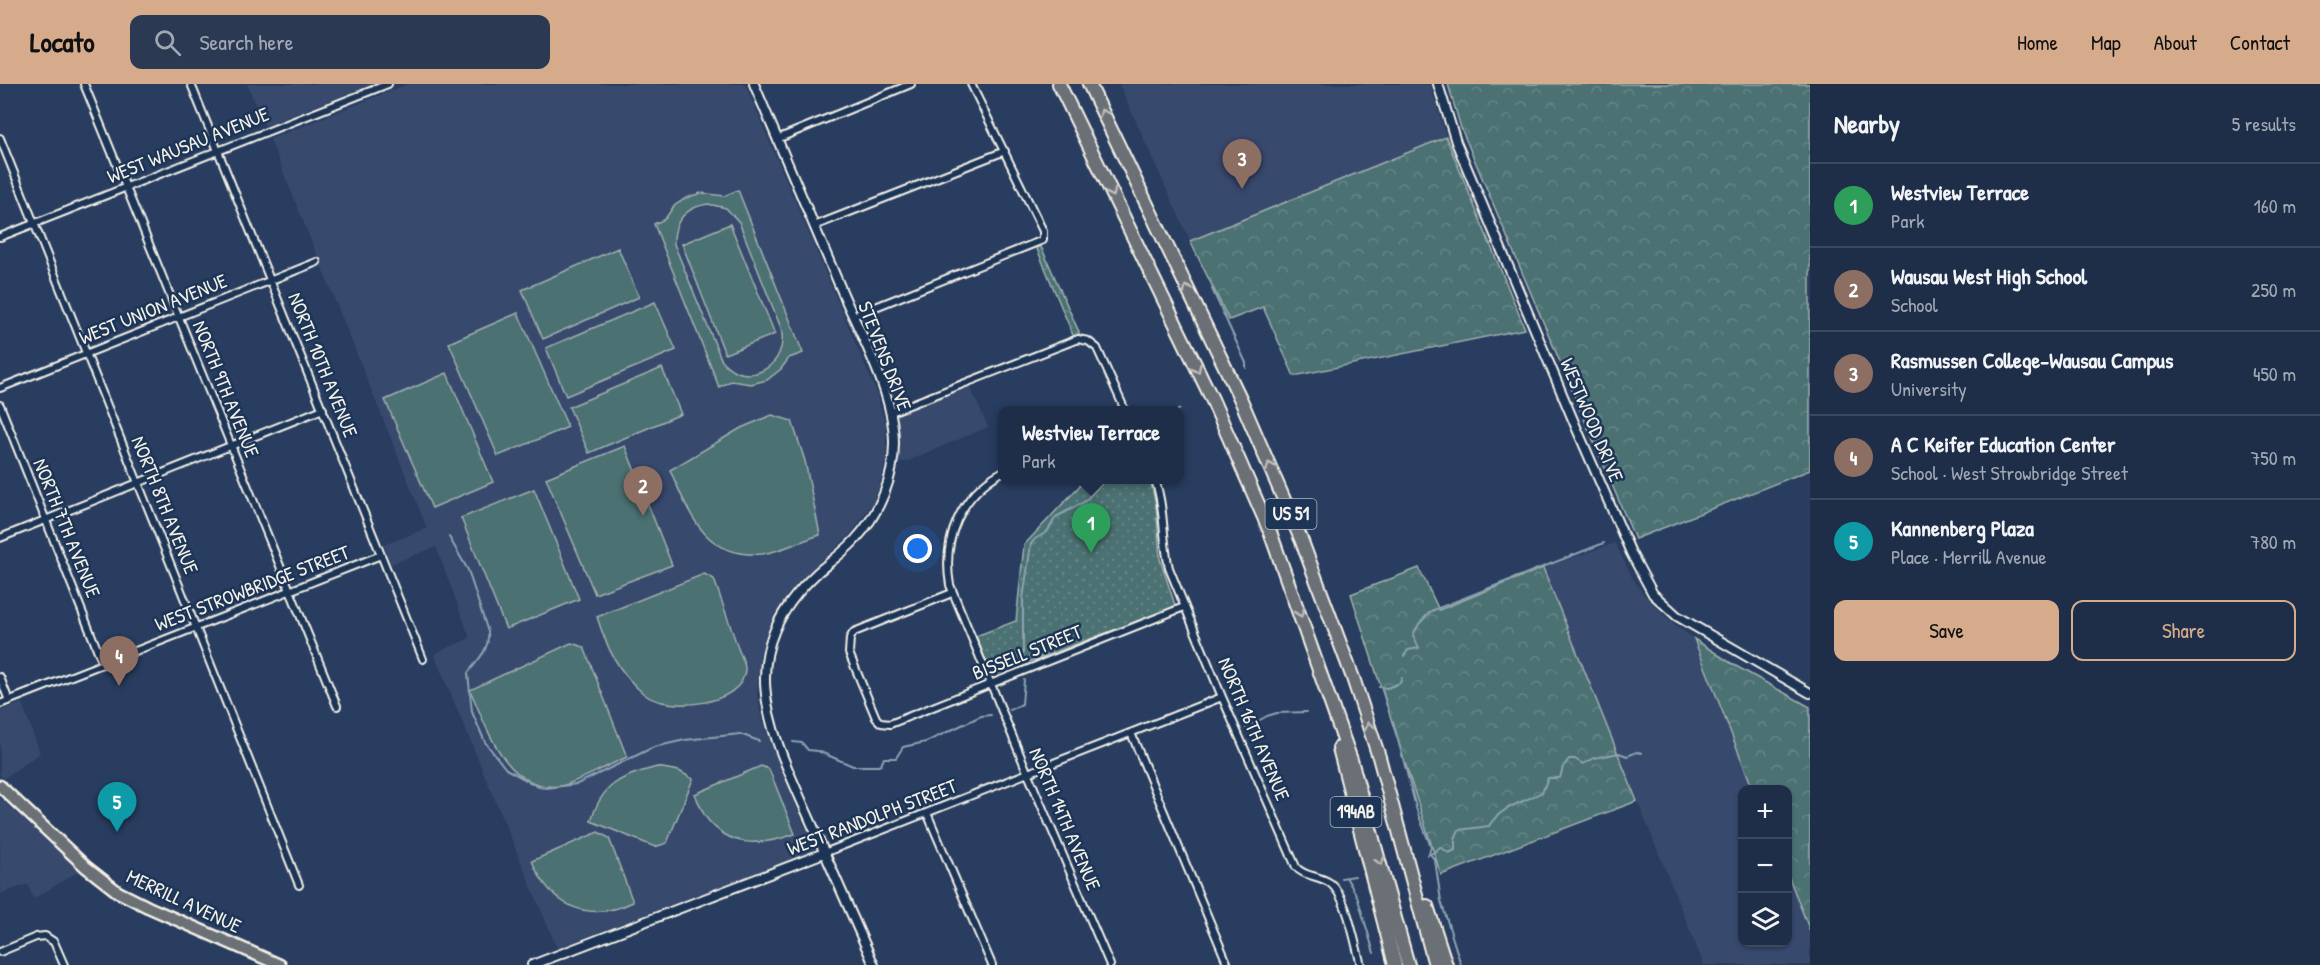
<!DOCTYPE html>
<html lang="en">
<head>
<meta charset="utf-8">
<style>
	body { margin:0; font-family:"Patrick Hand",sans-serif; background:#2b3a52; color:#f1f3f6 }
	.controls { position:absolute; right:18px; bottom:18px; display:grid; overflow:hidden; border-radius:12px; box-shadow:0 2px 4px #0004 }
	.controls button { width:54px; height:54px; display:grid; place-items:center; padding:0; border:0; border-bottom:2px solid #3c4a60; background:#1e2e48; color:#f1f3f6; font:30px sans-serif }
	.you { position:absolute; left:918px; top:465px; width:21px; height:21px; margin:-15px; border:4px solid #fff; border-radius:50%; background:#1a73e8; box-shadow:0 0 0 9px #1a73e833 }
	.badge { display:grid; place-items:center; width:39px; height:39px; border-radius:50%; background:#d6ab8b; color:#fff; font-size:20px; font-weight:700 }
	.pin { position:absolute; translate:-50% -50px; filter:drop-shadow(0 2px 3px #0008) }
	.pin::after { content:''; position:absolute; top:32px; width:21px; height:18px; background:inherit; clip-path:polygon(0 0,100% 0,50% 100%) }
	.popup { position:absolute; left:998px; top:322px; width:186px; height:78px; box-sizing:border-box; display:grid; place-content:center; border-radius:12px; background:#1e2e48; filter:drop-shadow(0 2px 4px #0005); font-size:20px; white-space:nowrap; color:#a1a8b4 }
	.popup b { font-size:22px; color:#f1f3f6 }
	.popup::after { content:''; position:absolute; left:50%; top:100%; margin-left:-12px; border:12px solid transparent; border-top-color:#1e2e48 }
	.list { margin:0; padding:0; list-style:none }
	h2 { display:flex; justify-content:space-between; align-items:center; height:78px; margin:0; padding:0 24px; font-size:26px }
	h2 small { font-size:20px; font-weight:400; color:#a1a8b4 }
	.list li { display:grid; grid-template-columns:39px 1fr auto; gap:18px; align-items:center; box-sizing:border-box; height:84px; padding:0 24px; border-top:2px solid #3c4a60 }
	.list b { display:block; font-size:22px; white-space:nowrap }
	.list p { margin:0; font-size:20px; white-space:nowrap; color:#a1a8b4 }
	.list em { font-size:20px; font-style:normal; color:#a1a8b4 }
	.actions { display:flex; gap:12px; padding:18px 24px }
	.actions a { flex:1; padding:14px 0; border:2px solid #d6ab8b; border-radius:12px; text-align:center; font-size:21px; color:#d6ab8b }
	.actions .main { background:#d6ab8b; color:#111 }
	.icon { flex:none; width:33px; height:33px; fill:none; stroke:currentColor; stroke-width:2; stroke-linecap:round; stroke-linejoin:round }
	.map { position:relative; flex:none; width:1810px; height:881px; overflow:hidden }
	header { display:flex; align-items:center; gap:36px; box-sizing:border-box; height:84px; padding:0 30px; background:#d6ab8b; color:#111 }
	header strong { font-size:28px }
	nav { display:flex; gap:33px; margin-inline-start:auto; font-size:21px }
	.search { width:420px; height:54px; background:#2b3a52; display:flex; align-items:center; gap:15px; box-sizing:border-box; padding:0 21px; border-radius:12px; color:#a1a8b4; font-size:22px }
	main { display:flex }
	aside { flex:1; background:#1e2e48 }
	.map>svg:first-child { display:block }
	.built { fill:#394a6e }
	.green { fill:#4c7173; stroke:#a0b1ae; stroke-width:1.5; fill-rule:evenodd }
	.forest { fill:url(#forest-crowns); stroke:#a0b1ae; stroke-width:1.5 }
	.park { fill:url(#park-dots); stroke:#a0b1ae; stroke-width:1.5 }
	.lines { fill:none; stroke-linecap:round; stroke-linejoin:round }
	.stream { stroke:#8ca3b1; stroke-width:2 }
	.minor-casing { stroke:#f4f1e8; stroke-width:10 }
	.tertiary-casing { stroke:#f4f1e8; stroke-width:12 }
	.primary-casing { stroke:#f4f1e8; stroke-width:15 }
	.motorway-casing { stroke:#f4f1e8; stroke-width:16 }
	.minor { stroke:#1d3557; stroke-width:6 }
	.tertiary { stroke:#1d3557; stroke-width:8 }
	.primary { stroke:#6b6f75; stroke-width:10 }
	.motorway { stroke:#6b6f75; stroke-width:12 }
	.oneway { stroke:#bdbdba }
	.labels { text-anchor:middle; stroke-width:5; stroke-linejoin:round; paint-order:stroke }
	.shield { fill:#1d3557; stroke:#b4b9bc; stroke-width:1.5 }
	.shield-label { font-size:18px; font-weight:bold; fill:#f4f1e8 }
	.street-label { font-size:20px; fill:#f4f1e8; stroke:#1d3557 }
</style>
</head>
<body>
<header>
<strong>Locato</strong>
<div class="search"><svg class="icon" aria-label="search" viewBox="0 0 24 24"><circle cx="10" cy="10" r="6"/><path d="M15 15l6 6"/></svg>Search here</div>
<nav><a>Home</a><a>Map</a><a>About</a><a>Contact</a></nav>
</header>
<main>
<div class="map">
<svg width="1810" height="881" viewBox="0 0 1810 881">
	<defs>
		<pattern id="forest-crowns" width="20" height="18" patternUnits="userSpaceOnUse" patternTransform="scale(1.5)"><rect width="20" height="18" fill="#4c7173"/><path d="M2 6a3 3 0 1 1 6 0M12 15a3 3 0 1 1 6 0" fill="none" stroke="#668687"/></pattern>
		<pattern id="park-dots" width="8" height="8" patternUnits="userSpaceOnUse" patternTransform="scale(1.5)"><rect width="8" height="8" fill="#4c7173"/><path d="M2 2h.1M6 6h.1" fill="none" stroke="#668687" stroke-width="1.8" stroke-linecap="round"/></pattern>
	</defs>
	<rect width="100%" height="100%" fill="#283d60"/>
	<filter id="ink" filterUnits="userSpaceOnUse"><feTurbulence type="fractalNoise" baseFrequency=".0167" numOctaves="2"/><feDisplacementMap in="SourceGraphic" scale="12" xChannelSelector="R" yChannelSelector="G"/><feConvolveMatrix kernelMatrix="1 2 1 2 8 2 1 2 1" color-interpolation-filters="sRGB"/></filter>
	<g filter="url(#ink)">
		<!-- built -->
		<path class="built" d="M247 0H371L265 42Z
			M408 0H745L875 305 886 342V376L879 404 873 418 851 450 803 493 789 509 771 538 760 571 757 611 762 637 805 744 808 745 815 760 813 767 557 864 434 570 470 554 436 463 391 480 384 461 427 444 270 55Z
			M1119 0H1430L1446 53 1190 157Z
			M968 298 988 343 905 378 892 380 891 328Z
			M1615 459 1632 493 1644 511 1672 539 1694 555 1753 705 1742 706V858H1788V791L1810 847V881H1704L1543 484Z
			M22 619 40 669 4 694 0 691V627Z
			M0 714 36 747 79 787 33 815 28 800 0 810Z"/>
		<!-- green -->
		<path class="green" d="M738 106 803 269 789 274 781 285 767 296 751 300 731 297 719 303 654 140 665 135 674 122 686 114 701 109 724 112ZM708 120 726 124 739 138 781 244C790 282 747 306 722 277L674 160C673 137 686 123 708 120Z
			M730 140 775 250 725 270 682 160Z
			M618 164 639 213 543 255 522 206Z
			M655 218 676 266 566 312 546 264Z
			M518 229 568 343 498 372 449 259Z
			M662 284 681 330 589 369 569 323Z
			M447 289 493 398 432 424 385 316Z
			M772 331 792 337 805 377 820 451C803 456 779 468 762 470 704 474 690 430 670 386L741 344Z
			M625 362 672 481 595 510 546 394Z
			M534 405 579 515 506 545 461 434Z
			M704 490 714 495C722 518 730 541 738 564 740 570 746 580 745 586 743 622 667 629 644 610 618 588 607 564 597 533Z
			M571 559 584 563 627 673C612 679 574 700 560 702 506 708 487 644 470 606Z
			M761 682 769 685 795 750C761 762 729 765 705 732 701 725 698 717 695 710Z
			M657 683 679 687 693 695 667 759 655 763 591 737C602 699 621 693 657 683Z
			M598 748 609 754 633 818C587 840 551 822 532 777Z"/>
		<!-- forest -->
		<path class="forest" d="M1448 0H1810V386L1635 455 1461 44Z
			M1446 53 1525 245 1294 292 1263 223 1229 236 1190 157Z
			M1419 484 1439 526 1543 484 1637 717 1441 791 1351 510Z
			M1694 555 1734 581 1810 623V847L1788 791V706L1753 705Z"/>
		<!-- park -->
		<path class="park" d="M1039 158 1079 248 1080 255 1075 256 1035 160Z
			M1085 396H1150L1156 420 1160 475 1175 521 1170 525 994 591 990 587 976 552 1016 537 1024 461Z"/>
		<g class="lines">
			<!-- stream -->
			<path class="stream" d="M1212 205 1246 279V284
				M1178 326 1180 325
				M449 453 468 486 488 548C490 566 478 575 468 589L472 628 485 658 506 685 539 703 547 704 577 700 654 663 685 656 740 650 759 657
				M1404 572 1408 566 1419 564 1413 551 1419 540 1431 527 1604 459
				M1023 575V515L1031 460 1035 455 1047 448 1056 433 1084 418 1105 396
				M1379 603 1387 604 1400 599 1402 594
				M1382 605 1387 622
				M1010 626 1022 620 1024 596
				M1393 637 1417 727 1431 763 1429 769
				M1246 644 1267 632 1277 629 1307 628
				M793 658 802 659 808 666 818 667 853 682H878L881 681 884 674H896L903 663 926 658 981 632 991 631
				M1430 770 1435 776 1441 817 1461 881
				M1427 771 1435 768 1440 763 1449 769 1455 766V754L1459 746 1489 742C1501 722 1523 719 1542 708L1548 694H1560L1563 683 1569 675H1575L1583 680 1594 674 1619 669 1627 672 1637 668 1642 669
				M1346 793 1357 812 1374 869
				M1341 794 1355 792"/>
			<!-- minor casing -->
			<g class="minor-casing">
				<path id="minor" d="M84 0 337 622
					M191 0 423 575
					M0 54 299 801
					M777 55 911 0
					M814 142 1005 67
					M0 153 388 0
					M853 232 1043 156V147L971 0
					M0 304 317 178
					M0 321 103 580
					M891 328 1078 255 1088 257 1097 264 1125 326
					M1002 388C960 411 942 455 950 501L1028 690 1110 881
					M1155 396C1165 424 1162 455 1169 484L1222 613 1296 783C1304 793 1319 791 1330 799 1347 811 1355 861 1361 881
					M0 454 323 325
					M952 509 854 548 850 554 849 569 876 634 881 639 890 640 1184 523
					M0 593 9 617
					M0 620 381 471
					M1131 649 1228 881
					M927 729 992 881
					M824 769 1222 613
					M0 868 36 853 45 852 54 858 64 881"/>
			</g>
			<!-- tertiary casing -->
			<g class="tertiary-casing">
				<path id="tertiary" d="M754 0C784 70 814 141 844 212 863 256 894 310 894 359 894 395 879 430 855 456 844 468 830 478 818 488 729 570 770 646 811 738 832 786 853 833 874 881
					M1438 0 1456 58 1576 343 1631 469 1653 510 1677 532 1810 609
					M532 881 824 769"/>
			</g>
			<!-- primary casing -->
			<g class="primary-casing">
				<path id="primary" d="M0 702 86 783 118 808 148 823 280 881"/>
			</g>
			<!-- motorway casing -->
			<g class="motorway-casing">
				<path id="motorway" d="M1059 0 1212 315 1269 445 1351 676 1408 881
					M1089 0 1240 314 1301 455 1353 594 1379 673 1435 881
					M1339 664 1395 881
					M1427 822 1446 881"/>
			</g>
			<!-- minor -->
			<use href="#minor" class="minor"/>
			<!-- tertiary -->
			<use href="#tertiary" class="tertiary"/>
			<!-- primary -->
			<use href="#primary" class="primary"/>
			<!-- motorway -->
			<use href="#motorway" class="motorway"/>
		</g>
		<!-- one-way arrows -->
		<defs><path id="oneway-chevron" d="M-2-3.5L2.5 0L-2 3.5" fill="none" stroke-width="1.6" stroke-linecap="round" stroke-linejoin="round" transform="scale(1.5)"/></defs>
		<g class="oneway">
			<use href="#oneway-chevron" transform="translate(1103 29) rotate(-115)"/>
			<use href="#oneway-chevron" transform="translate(1112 109) rotate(64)"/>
			<use href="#oneway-chevron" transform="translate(1187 205) rotate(-116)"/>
			<use href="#oneway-chevron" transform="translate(1197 285) rotate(64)"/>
			<use href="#oneway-chevron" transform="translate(1270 382) rotate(-114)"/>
			<use href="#oneway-chevron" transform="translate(1300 529) rotate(71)"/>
			<use href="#oneway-chevron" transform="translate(1369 642) rotate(-108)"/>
			<use href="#oneway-chevron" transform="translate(1380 777) rotate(75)"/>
		</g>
	</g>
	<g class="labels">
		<!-- shield labels -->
		<g class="shield">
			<rect x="1265.5" y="415" width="51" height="30" rx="4.5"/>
			<rect x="1330.5" y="713" width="51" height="30" rx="4.5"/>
		</g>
		<g class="shield-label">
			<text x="1291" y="436">US 51</text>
			<text x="1356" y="734">194AB</text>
		</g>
		<!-- street labels -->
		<g class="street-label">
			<text transform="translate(188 61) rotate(-22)" y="7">WEST WAUSAU AVENUE</text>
			<text transform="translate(153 225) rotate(-22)" y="7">WEST UNION AVENUE</text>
			<text transform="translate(885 272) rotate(69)" y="7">STEVENS DRIVE</text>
			<text transform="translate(323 281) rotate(68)" y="7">NORTH 10TH AVENUE</text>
			<text transform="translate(226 305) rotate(68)" y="7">NORTH 9TH AVENUE</text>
			<text transform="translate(1592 336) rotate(67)" y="7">WESTWOOD DRIVE</text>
			<text transform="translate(165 421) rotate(68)" y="7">NORTH 8TH AVENUE</text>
			<text transform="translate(67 444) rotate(68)" y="7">NORTH 7TH AVENUE</text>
			<text transform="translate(252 504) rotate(-21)" y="7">WEST STROWBRIDGE STREET</text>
			<text transform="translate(1027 568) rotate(-22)" y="7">BISSELL STREET</text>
			<text transform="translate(1254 645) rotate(67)" y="7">NORTH 16TH AVENUE</text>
			<text transform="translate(872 733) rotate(-21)" y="7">WEST RANDOLPH STREET</text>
			<text transform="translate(1065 735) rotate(67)" y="7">NORTH 14TH AVENUE</text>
			<text transform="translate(184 817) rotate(25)" y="7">MERRILL AVENUE</text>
		</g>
	</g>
</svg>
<div class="controls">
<button>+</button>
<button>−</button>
<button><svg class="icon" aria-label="layers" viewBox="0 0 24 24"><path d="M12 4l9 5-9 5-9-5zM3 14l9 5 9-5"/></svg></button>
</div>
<div class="you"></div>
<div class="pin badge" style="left:1091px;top:469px;background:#2e9e5b">1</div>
<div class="popup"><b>Westview Terrace</b>Park</div>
<div class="pin badge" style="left:643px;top:432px;background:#8d6e63">2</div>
<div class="pin badge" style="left:1242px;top:105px;background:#8d6e63">3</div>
<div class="pin badge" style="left:119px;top:602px;background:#8d6e63">4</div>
<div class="pin badge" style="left:117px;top:748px;background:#0f9aa8">5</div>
</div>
<aside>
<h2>Nearby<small>5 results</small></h2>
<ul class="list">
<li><span class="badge" style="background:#2e9e5b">1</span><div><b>Westview Terrace</b><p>Park</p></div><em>160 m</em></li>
<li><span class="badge" style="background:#8d6e63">2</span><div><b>Wausau West High School</b><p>School</p></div><em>250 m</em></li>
<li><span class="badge" style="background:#8d6e63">3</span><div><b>Rasmussen College-Wausau Campus</b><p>University</p></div><em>450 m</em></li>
<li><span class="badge" style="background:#8d6e63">4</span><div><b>A C Keifer Education Center</b><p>School · West Strowbridge Street</p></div><em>750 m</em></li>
<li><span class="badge" style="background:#0f9aa8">5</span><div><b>Kannenberg Plaza</b><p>Place · Merrill Avenue</p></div><em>780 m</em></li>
</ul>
<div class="actions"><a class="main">Save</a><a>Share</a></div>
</aside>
</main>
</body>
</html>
